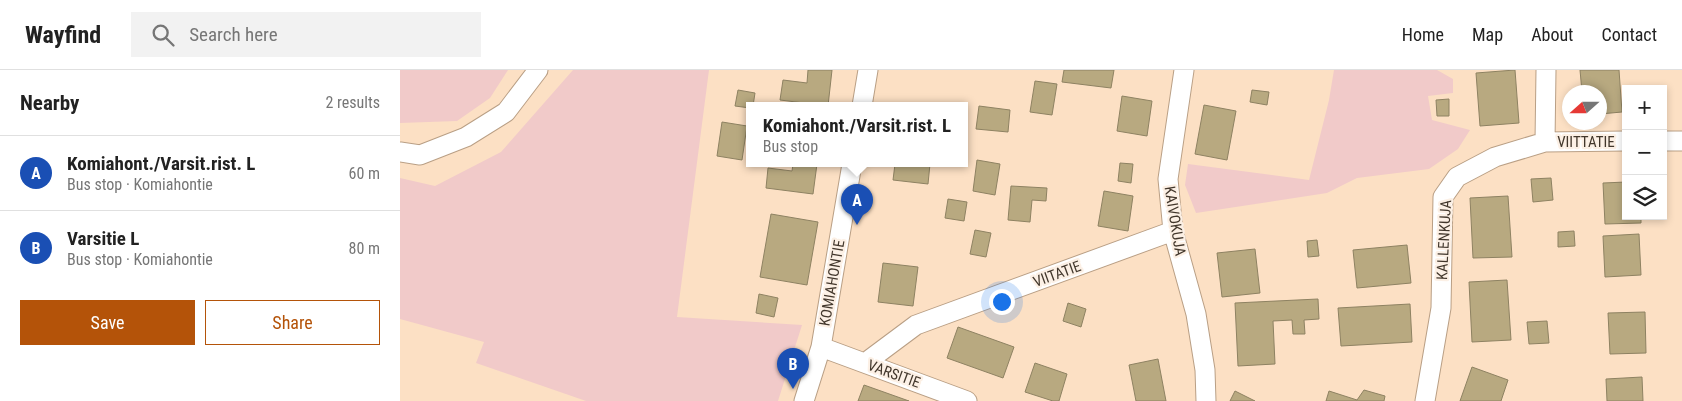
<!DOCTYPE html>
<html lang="en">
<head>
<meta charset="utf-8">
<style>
	body { margin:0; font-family:"Roboto Condensed",sans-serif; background:#f2f2f2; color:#222 }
	.controls { position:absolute; right:15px; top:15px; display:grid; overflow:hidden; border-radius:0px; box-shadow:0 2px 8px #0003 }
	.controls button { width:45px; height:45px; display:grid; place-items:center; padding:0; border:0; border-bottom:1px solid #e0e0e0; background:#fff; color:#222; font:25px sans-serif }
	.compass { position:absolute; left:1162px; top:15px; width:45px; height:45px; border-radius:50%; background:#fff; box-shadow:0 2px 8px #0003; rotate:249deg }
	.you { position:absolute; left:601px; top:231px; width:18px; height:18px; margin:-12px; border:4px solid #fff; border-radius:50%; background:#1a73e8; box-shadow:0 0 0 8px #1a73e833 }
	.badge { display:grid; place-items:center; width:32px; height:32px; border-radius:50%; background:#b45309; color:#fff; font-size:16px; font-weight:700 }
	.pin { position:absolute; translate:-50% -41px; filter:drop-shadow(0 1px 2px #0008) }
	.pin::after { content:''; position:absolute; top:26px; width:18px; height:15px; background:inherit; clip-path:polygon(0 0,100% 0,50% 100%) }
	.popup { position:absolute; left:346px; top:32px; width:222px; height:65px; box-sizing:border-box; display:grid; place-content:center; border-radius:0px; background:#fff; filter:drop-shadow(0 1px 4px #0005); font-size:16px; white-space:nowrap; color:#767676 }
	.popup b { font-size:19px; color:#222 }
	.popup::after { content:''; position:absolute; left:50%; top:100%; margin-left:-10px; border:10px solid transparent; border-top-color:#fff }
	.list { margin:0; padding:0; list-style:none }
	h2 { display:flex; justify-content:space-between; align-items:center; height:65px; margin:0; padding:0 20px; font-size:21px }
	h2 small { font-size:16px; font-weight:400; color:#767676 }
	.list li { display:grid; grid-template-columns:32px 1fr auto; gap:15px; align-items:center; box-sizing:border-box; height:75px; padding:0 20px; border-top:1px solid #e0e0e0 }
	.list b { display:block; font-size:19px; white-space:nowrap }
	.list p { margin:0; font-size:16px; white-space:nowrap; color:#767676 }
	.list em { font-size:16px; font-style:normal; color:#767676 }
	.actions { display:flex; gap:10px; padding:15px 20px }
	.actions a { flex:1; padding:11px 0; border:1px solid #b45309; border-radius:0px; text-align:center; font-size:18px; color:#b45309 }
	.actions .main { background:#b45309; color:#fff }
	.icon { flex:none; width:28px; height:28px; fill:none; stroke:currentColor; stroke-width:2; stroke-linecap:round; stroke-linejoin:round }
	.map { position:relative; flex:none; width:1282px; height:331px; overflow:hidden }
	header { display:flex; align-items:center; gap:30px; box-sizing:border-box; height:70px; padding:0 25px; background:#fff; border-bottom:1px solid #e0e0e0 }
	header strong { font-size:24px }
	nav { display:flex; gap:28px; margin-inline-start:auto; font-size:18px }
	.search { width:350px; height:45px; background:#f2f2f2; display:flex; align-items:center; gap:12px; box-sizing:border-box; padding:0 18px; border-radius:0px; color:#767676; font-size:19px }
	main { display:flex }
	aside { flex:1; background:#fff }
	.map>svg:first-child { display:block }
	.green { fill:#f1cac9 }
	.building { fill:#b8a980; stroke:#8e8262 }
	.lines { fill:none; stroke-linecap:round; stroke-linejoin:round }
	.minor-casing { stroke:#b99f85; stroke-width:21 }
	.minor { stroke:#fff; stroke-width:19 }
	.labels { text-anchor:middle; stroke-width:4.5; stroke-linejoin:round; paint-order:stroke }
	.street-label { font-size:15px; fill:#42372c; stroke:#fcf0e5 }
</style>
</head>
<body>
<header>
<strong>Wayfind</strong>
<div class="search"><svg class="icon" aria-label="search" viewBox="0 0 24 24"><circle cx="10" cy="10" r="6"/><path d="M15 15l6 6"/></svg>Search here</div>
<nav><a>Home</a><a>Map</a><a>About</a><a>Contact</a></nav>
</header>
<main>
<aside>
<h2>Nearby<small>2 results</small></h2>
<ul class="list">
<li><span class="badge" style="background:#1a4fb4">A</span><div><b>Komiahont./Varsit.rist. L</b><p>Bus stop · Komiahontie</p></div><em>60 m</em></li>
<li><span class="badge" style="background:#1a4fb4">B</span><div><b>Varsitie L</b><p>Bus stop · Komiahontie</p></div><em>80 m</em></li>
</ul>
<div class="actions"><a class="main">Save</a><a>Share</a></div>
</aside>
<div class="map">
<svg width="1282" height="331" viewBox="0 0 1282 331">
	<rect width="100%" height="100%" fill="#fce0c4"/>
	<!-- green -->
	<path class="green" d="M0 0H108L90 28 57 51 0 53Z
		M173 0H309L277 247 402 255 378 331H186L76 293 84 272 0 249V108L35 116 101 82Z
		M934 0H1037L1053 9V23L1028 26 1032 50 1070 60 1058 79 1029 99 957 108 927 123 796 143 785 115 788 94 909 110 929 30Z"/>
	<!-- building -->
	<path class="building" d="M408 0H432L428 36 380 30 383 10 407 13Z
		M664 0H714L711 18 662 12Z
		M1115 0 1119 53 1080 56 1076 3Z
		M1180 0H1219L1222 42 1200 44V22H1182Z
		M635 11 657 14 652 45 630 42Z
		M338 20 355 23 353 36H350V38L335 36Z
		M852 20 869 22 867 35 850 32Z
		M722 26 752 31 747 66 717 61Z
		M1049 29V46H1037L1036 30Z
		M804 35 836 41 827 90 795 84Z
		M579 36 610 40 608 62 576 59Z
		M322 52 347 56 342 90 317 86Z
		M577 90 600 94 595 125 573 121Z
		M720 93 733 94 731 113 718 111Z
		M393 94H417L413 124 366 118 368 98 392 101Z
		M495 94H530L528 114 493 110Z
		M1151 108 1153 130 1133 132 1131 109Z
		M1226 112V146H1241V153L1205 154 1203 113Z
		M611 116 647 118 646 131 632 130 630 152 608 150Z
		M704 121 733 126 728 161 698 156Z
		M1108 126 1112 187 1073 188 1070 128Z
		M548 129 567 132 564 151 545 148Z
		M371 144 418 152 407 215 360 207Z
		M575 160 591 163 586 187 570 184Z
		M1174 161 1175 176 1158 177V162Z
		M1239 164 1241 205 1205 207 1203 166Z
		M917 170 919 186 908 187 907 171Z
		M1007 175 1011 213 957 218 953 180Z
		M855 179 860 223 822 227 817 183Z
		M483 193 518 197 513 236 478 232Z
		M1107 210 1111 270 1072 272 1069 212Z
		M359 224 378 228 374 247 356 243Z
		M918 229 919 249 904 250 905 264H893L892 250 873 251 875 294 838 296 835 233Z
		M668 233 686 239 681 257 663 251Z
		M1010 234 1012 272 941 276 938 238Z
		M1245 242 1246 283 1210 284 1208 243Z
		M1147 251 1149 273 1129 274 1127 252Z
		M558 257 614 277 603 308 547 288Z
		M758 289 766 331H736L729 295Z
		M635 293 667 304 659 331H653L625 322Z
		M1072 297 1108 310 1101 331H1060Z
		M1242 307 1243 331H1207L1206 309Z
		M464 315 509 331H458Z
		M964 320 985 326 984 331H926L929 321 957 330Z
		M835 321 855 331H830Z"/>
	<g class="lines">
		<!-- minor casing -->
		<g class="minor-casing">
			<path id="minor" d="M784 0 768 109 773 161 796 244 805 300 806 331
				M462 36 468 0
				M1263 71H1282
				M1145 72 1146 0
				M0 82 20 85 66 67 106 42 138 0
				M421 277 567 331
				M465 293 516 255 773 161
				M404 331 421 277 452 94
				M1025 331 1041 238 1043 127 1057 107 1095 87 1145 72 1226 71"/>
		</g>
		<!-- minor -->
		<use href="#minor" class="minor"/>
	</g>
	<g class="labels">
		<!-- street labels -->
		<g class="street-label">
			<text x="1186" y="77">VIITTATIE</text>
			<text transform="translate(775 151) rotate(81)" y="5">KAIVOKUJA</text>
			<text transform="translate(1044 170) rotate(-87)" y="5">KALLENKUJA</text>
			<text transform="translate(657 204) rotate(-20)" y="5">VIITATIE</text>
			<text transform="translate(432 213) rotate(-80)" y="5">KOMIAHONTIE</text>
			<text transform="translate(494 304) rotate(20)" y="5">VARSITIE</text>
		</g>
	</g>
</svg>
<div class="controls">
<button>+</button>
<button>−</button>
<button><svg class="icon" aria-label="layers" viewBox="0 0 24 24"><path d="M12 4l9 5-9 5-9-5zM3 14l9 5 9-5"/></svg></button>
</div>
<svg class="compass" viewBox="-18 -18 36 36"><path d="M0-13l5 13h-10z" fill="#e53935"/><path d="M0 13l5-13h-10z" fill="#767676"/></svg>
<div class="you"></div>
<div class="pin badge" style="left:457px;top:155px;background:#1a4fb4">A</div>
<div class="popup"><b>Komiahont./Varsit.rist. L</b>Bus stop</div>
<div class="pin badge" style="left:393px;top:319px;background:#1a4fb4">B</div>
</div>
</main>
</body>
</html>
